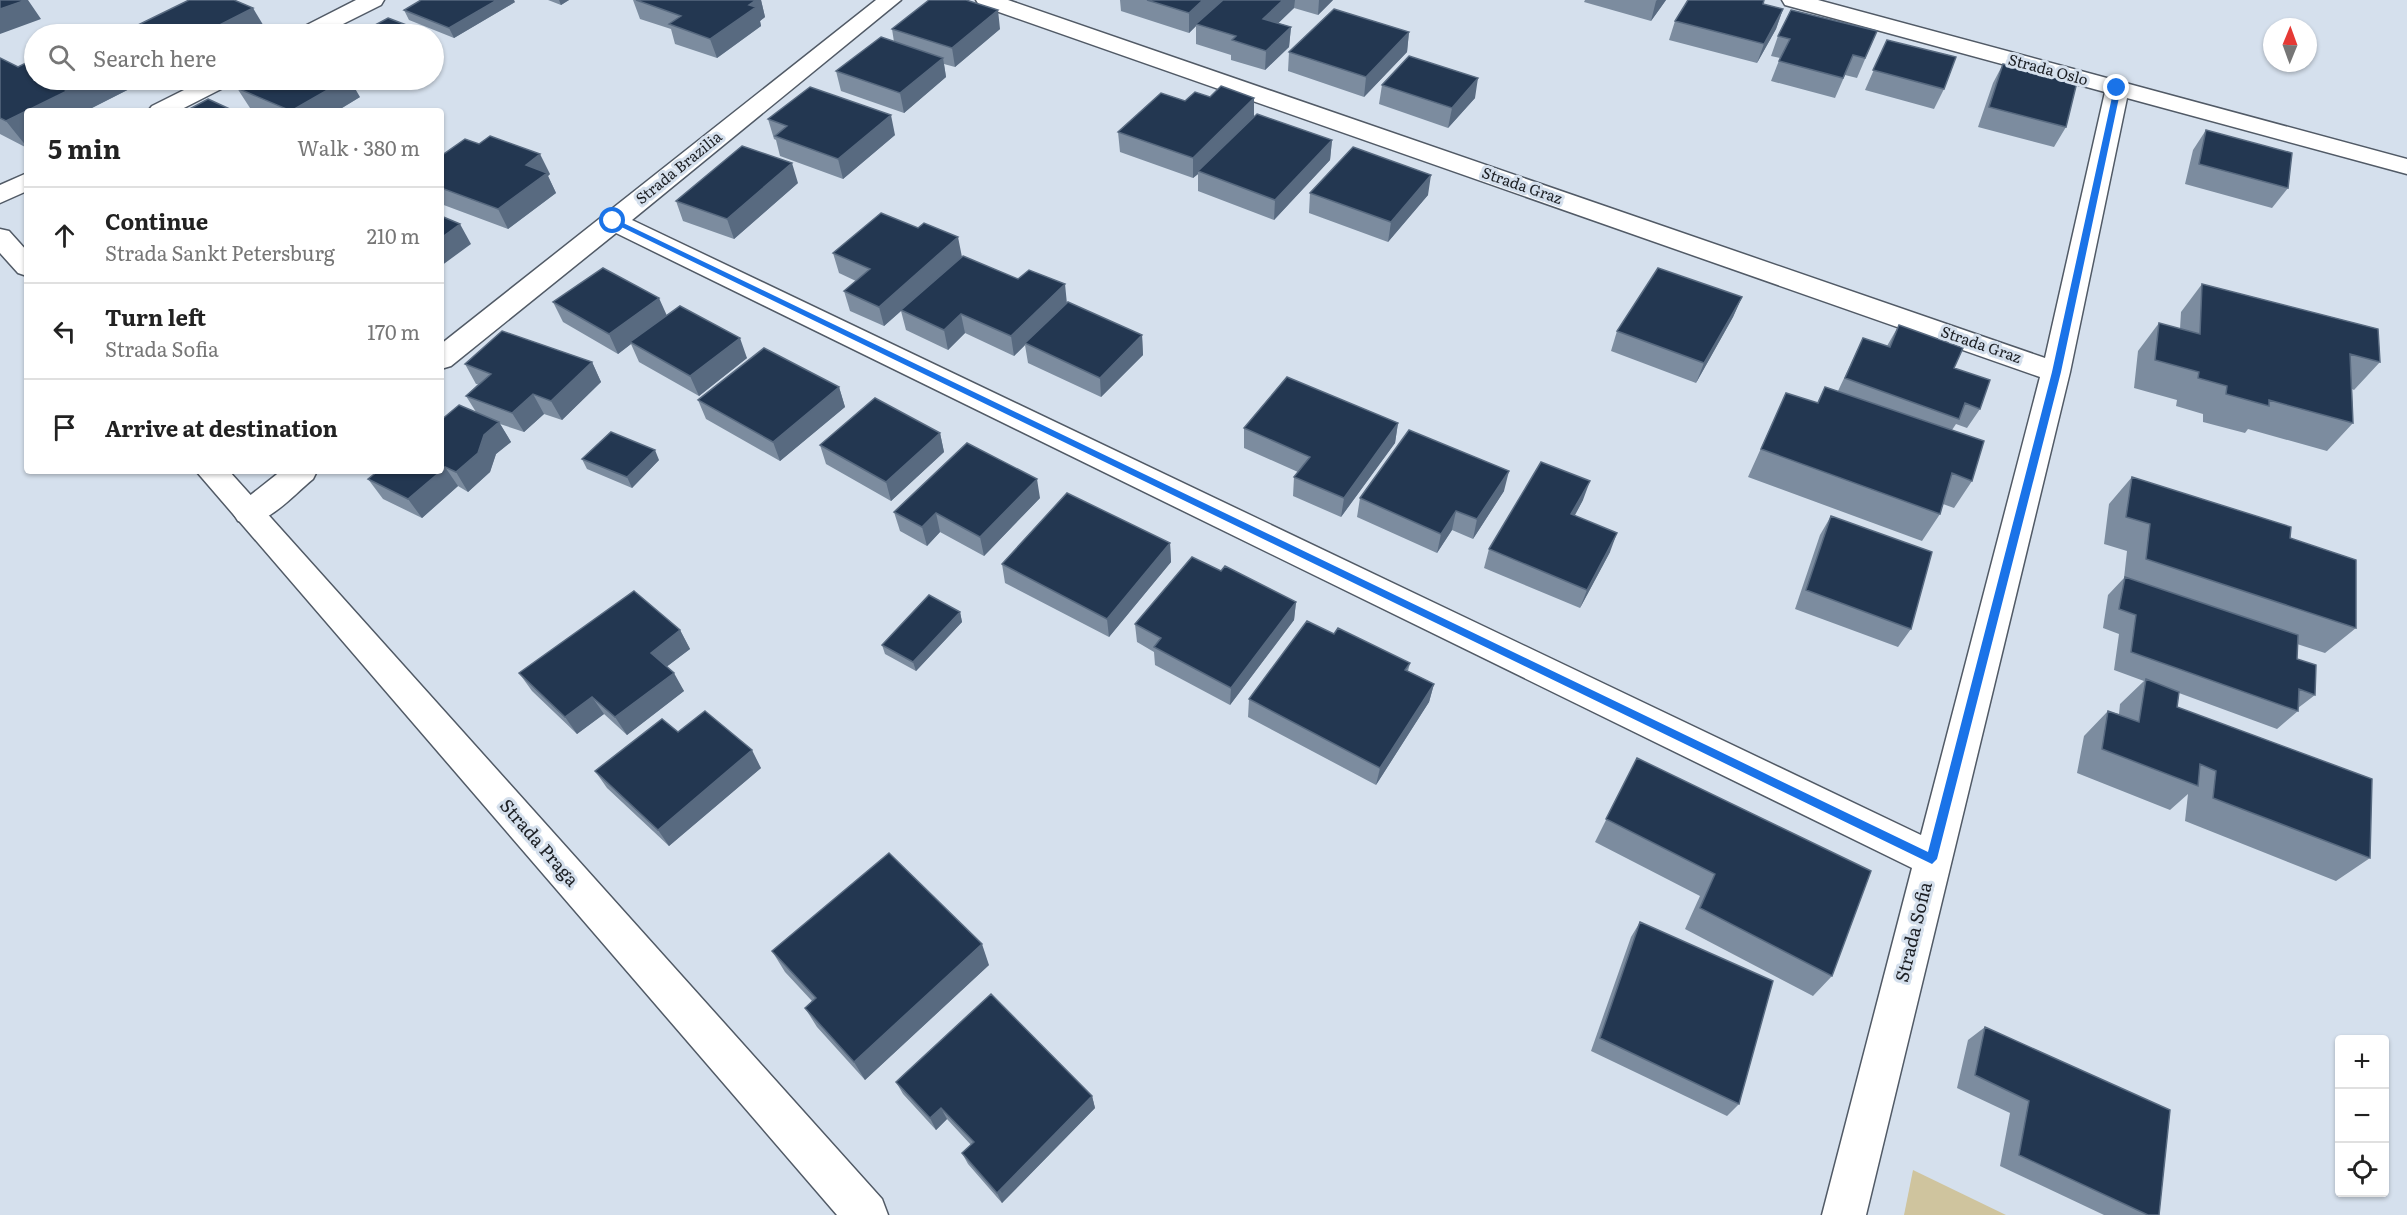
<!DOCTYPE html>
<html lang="en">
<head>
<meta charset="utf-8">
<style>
	body { margin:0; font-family:Literata,serif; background:#f2f2f2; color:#222 }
	.controls { position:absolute; right:18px; bottom:18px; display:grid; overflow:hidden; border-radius:6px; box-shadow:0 2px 4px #0004 }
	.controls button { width:54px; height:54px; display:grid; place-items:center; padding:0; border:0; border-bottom:2px solid #e0e0e0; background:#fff; color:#222; font:30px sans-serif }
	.compass { position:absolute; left:2263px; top:18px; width:54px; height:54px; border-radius:50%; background:#fff; box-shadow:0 2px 4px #0004; rotate:1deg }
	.stop { position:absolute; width:18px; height:18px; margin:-14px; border:4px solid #1a73e8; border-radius:50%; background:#fff }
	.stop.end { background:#1a73e8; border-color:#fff; box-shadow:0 2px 6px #0008 }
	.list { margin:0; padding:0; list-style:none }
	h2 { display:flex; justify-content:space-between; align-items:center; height:78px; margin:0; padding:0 24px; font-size:26px }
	h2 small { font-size:20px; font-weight:400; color:#767676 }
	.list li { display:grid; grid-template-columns:39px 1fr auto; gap:18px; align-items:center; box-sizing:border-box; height:96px; padding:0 24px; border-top:2px solid #e0e0e0 }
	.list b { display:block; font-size:22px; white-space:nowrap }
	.list p { margin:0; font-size:20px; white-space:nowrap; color:#767676 }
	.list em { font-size:20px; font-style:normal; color:#767676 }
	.icon { flex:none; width:33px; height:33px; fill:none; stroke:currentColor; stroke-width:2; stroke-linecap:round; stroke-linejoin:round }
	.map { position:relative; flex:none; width:2407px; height:1215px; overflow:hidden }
	.search { position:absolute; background:#fff; box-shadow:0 2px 4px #0004; left:24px; top:24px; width:420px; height:66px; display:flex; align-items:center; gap:15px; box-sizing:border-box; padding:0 21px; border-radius:33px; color:#767676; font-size:22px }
	.panel { position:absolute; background:#fff; box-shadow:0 2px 4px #0004; left:24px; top:108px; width:420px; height:366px; border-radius:6px }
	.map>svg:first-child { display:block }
	.green { fill:#cfc49e }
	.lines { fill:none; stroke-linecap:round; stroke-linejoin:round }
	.minor-casing { stroke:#515a66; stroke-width:3 }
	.tertiary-casing { stroke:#515a66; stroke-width:3 }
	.minor { fill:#fff; fill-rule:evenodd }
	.tertiary { fill:#fff; fill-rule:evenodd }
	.wall { fill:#7c8c9f }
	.shaded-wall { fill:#586a80 }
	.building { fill:#233751; stroke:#586a80; stroke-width:1.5 }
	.route { fill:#1a73e8 }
	.labels { text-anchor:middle; stroke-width:6; stroke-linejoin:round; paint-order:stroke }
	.far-street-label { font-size:15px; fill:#1c1f24; stroke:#d5e0ed }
	.street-label { font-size:18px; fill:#1c1f24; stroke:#d5e0ed }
</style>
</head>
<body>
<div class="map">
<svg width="2407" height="1215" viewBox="0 0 2407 1215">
	<rect width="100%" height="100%" fill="#d5e0ed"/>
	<!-- green -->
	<path class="green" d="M1913 1170 2006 1215H1904Z"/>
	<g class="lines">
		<!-- minor casing -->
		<g class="minor-casing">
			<path id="minor" d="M356 0H384L381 5 323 34H296L299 29Z
				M876 0H901L632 220 1921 835 2040 377 979 5 976 0H1008L2045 358 2105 92 1785 5 1782 0H1818L2407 159V174L2127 98 2070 372 1866 1215H1822L1912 868 616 233 451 366 441 369V344Z
				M204 80H233L229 85 178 111H148L152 106Z
				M27 173V191L0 203V185Z
				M281 471H317L313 479C293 495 265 530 238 521L233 513 238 505Z"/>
		</g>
		<!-- tertiary casing -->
		<g class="tertiary-casing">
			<path id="tertiary" d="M0 229 9 231 27 251V276L18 273 0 253Z
				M196 471H229L882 1199 888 1215H837Z"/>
		</g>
		<!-- minor -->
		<use href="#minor" class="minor"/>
		<!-- tertiary -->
		<use href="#tertiary" class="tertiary"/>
	</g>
	<!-- wall -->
	<path class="wall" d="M548 0H569L561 5Z
		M633 0H761L765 17 760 21 761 26 717 58 675 44 671 29 640 19Z
		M1120 0H1333L1318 15 1294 8 1278 23 1291 27 1289 47 1265 70 1231 60V55L1196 44V26L1189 33 1121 11Z
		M1585 0H1666L1651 21 1584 2Z
		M515 2 454 38 409 20 404 10Z
		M1783 9 1776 29 1757 63 1669 40 1675 21Z
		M138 25 265 28 252 34H144Z
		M892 29H1000L955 67 944 64 946 77 904 113 841 91 836 71 894 42Z
		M1877 31 1857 78 1845 75 1835 98 1771 81 1780 58 1771 56 1778 36Z
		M1409 32 1407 52 1364 97 1288 71 1289 52Z
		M1887 40 1944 89 1934 109 1865 90Z
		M0 58 18 67 147 80 86 111H27V148L0 134Z
		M2003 64 2066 127 2054 147 1978 127 1993 83Z
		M361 80H381L372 84Z
		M1382 85 1475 98 1448 128 1379 104Z
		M237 88 360 97 337 111H257L250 108Z
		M1185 101 1254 117 1332 140 1330 160 1274 220 1198 191V174L1193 178 1120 152 1118 132Z
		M768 119 895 135 843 179 780 156 776 140 774 139Z
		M2206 130 2288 188 2272 208 2185 184 2193 150Z
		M441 156 550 174 548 176 556 193 508 229 441 204Z
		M798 183 734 239 683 221 676 201Z
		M1310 193 1428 195 1388 242 1309 213Z
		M833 253 962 257 1067 304 1142 335 1143 355 1101 397 1028 363 1025 345 1014 356 965 333 948 350 906 330 901 311 884 326 850 311 844 291 856 281 839 273Z
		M2202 284 2380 362 2354 390 2352 389 2353 423 2327 451 2248 429 2245 433 2203 422V414L2176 406 2177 400 2134 388 2138 351 2159 323 2180 329 2181 312Z
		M1742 297 1733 317 1696 383 1611 351 1617 331Z
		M553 302 667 316 747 358 699 396 639 362 631 344 618 354 563 322Z
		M1899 325 1954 368 1980 409 1967 428 1956 424 1952 430 1972 481 1954 508 1943 504 1940 514 1922 541 1748 477 1786 393 1817 403 1825 387 1838 391 1863 338 1887 346Z
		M592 362 601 382 562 420 544 414 524 432 500 424 511 442 496 454 490 472 468 492 458 486 422 518 383 499 368 479 476 412 466 396 478 384H476L465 364Z
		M839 387 845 407 780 461 706 419 698 400Z
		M1398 423 1395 443 1341 517 1293 496 1294 477 1298 472 1244 448V428Z
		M940 433 944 452 891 501 826 464 820 445Z
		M582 459 659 460 632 488 587 469Z
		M2132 477 2290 538 2356 628 2325 653 2297 644V659L2315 695 2298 708V711L2277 729 2179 693 2177 707 2370 858 2336 881 2185 821 2188 794 2170 810 2077 773 2084 736 2108 711 2119 714 2120 704 2144 681 2114 670 2119 634 2103 628 2108 595 2124 578 2127 551 2104 544 2109 504Z
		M1504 491 1473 539 1452 530 1437 553 1357 517 1360 498Z
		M1040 498 984 556 940 532 927 546 900 531 894 512Z
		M1583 500 1575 515 1610 552 1580 608 1484 568 1489 549Z
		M1831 516 1911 629 1898 647 1795 609 1820 535Z
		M1170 543 1171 562 1109 637 1005 583 1002 564Z
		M1221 571 1296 602 1294 620 1230 705 1155 665 1154 652 1137 642 1135 624Z
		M960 612 962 622 916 671 885 654 882 645Z
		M680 630 690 649 666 667 684 691 627 735 604 714 577 734 532 691 519 673Z
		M1334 634 1410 663 1408 671 1434 684 1429 702 1376 785 1248 717 1249 699Z
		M678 732 761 768 669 846 607 788 595 771Z
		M1637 758 1832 976 1813 996 1685 929 1700 896 1595 842Z
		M1640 922 1739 1104 1727 1116 1591 1051 1631 937Z
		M772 951 989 965 865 1080 817 1027 805 1008 812 1001 785 972Z
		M1985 1027 2159 1215H2104L2000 1166 2010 1113 1957 1088 1968 1040Z
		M896 1082 1092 1096 1095 1108 1002 1203 968 1164 962 1153 971 1145 947 1119 936 1130 903 1094Z"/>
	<!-- shaded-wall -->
	<path class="shaded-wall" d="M26 0H28L41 19 0 34V9Z
		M497 0H514L515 2 454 38 449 28Z
		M559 0H569L561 5Z
		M756 0H761L765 17 760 21 761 26 717 58 710 39Z
		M1203 0H1225L1196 24V26L1189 33V13Z
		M1283 0H1295L1294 8 1263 38V19Z
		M1319 0H1333L1318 15Z
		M1657 0H1666L1651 21 1656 1Z
		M253 8 265 28 252 34H202Z
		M1783 9 1776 29 1757 63 1764 44Z
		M998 10 1000 29 955 67 952 48Z
		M1291 27 1289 47 1265 70 1266 51Z
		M1409 32 1407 52 1364 97 1366 77Z
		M434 37 438 46 434 48Z
		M943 58 946 77 904 113 900 93Z
		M1478 78 1475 98 1448 128 1452 108Z
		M72 80H147L86 111H27V147L6 121 59 86Z
		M345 80H350L360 97 337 111H291Z
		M370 80H381L372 84Z
		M1254 98V117L1198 171V174L1193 178V158Z
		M891 115 895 135 843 179 838 159Z
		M1332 140 1330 160 1274 220 1275 200Z
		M540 154 550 174 548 176 556 193 508 229 498 209 526 165Z
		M792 163 798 183 734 239 727 219Z
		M1431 175 1428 195 1388 242 1391 222Z
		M460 224 471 244 441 266V238Z
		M958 237 962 257 884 326 879 307Z
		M1065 284 1067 304 1025 343V345L1014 356 1011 336Z
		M1742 297 1733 317 1696 383 1704 363Z
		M659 298 668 318 630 342 631 344 618 354 609 334Z
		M961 314 965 333 948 350 944 330Z
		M1142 335 1143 355 1101 397 1100 378Z
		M740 338 747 358 699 396 690 376Z
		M592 362 601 382 562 420 551 401Z
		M839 387 845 407 780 461 773 442Z
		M533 394 544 414 524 432 512 413Z
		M499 422 511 442 496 454 490 472 468 492 456 472 484 435Z
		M1398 423 1395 443 1341 517 1344 498Z
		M940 433 944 452 891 501 886 482Z
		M655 450 659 460 632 488 627 477Z
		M445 467 458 486 422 518 408 499Z
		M1509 471 1504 491 1473 539 1477 519Z
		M1037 479 1040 498 984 556 980 537Z
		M1590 481 1583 500 1565 533 1571 514Z
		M1456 511 1452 530 1437 553 1441 534Z
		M936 513 940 532 927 546 922 527Z
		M1617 533 1610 552 1580 608 1587 590Z
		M1170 543 1171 562 1109 637 1107 619Z
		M1296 602 1294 620 1230 705 1231 688Z
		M960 612 962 622 916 671 913 662Z
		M680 630 690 649 661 671 651 653Z
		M674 673 684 691 627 735 615 717Z
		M1434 684 1429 702 1376 785 1380 768Z
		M592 697 604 714 577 734 565 717Z
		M752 750 761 768 669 846 658 830Z
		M982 944 989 965 865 1080 854 1062Z
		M1092 1096 1095 1108 1002 1203 997 1193Z
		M941 1108 947 1119 936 1130 930 1118Z"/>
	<!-- building -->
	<path class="building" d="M0 0H26L0 9Z
		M189 0H234L253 8 202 34H159L138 25Z
		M421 0H497L449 28 404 10Z
		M636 0H756L749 5 756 7 710 39 669 24 681 16Z
		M929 0H966L998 10 952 48 892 29Z
		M1147 0H1203L1189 13Z
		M1223 0H1283L1263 19 1291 27 1266 51 1232 40 1236 36 1196 24Z
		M1688 0H1764L1763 4 1783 9 1764 44 1675 21Z
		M1334 9 1409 32 1366 77 1289 52Z
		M1791 10 1877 31 1865 58 1853 55 1843 78 1779 61 1790 39 1778 36Z
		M388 18 430 34H363L360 33Z
		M92 31 100 34H84Z
		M881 37 943 58 900 93 836 71Z
		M1887 40 1956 57 1944 89 1873 70Z
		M1409 56 1478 78 1452 108 1382 85Z
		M0 58 18 67 34 59V80H72L59 86 67 91 6 121 0 118Z
		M2003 64 2077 82 2066 127 1989 107Z
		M253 80H345L291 111 237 88Z
		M1221 86 1254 98 1193 158 1118 132 1161 93 1185 101 1195 92 1210 97Z
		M810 87 891 115 838 159 775 136 787 126 768 119Z
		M208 99 234 111H186Z
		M1257 114 1332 140 1275 200 1198 171Z
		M2206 130 2292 153 2288 188 2199 164Z
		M490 136 540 154 526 165 547 173 498 209 441 188V156L465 139 479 144Z
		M742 146 792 163 727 219 676 201Z
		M1353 147 1431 175 1391 222 1310 193Z
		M881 213 918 228 924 223 958 237 879 307 844 291 870 269 833 253Z
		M441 216 460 224 441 238Z
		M963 256 1018 279 1029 270 1065 284 1011 336 961 314 944 330 901 310Z
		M603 268 659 298 609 334 553 302Z
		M1658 268 1742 297 1704 363 1617 331Z
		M2202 284 2378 329 2380 362 2350 354 2353 423 2269 400V406L2226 394 2227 386 2198 378 2199 372 2155 360 2159 323 2200 334Z
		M1068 302 1142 335 1100 378 1025 343Z
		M680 306 740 338 690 376 630 342Z
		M1899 325 1963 348 1954 368 1990 380 1980 409 1965 403 1959 419 1845 378 1863 338 1890 347Z
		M502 331 592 362 551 401 533 394 512 413 466 396 491 374 465 364Z
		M764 348 839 387 773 442 698 400Z
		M1287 377 1398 423 1344 498 1294 477 1310 457 1244 428Z
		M1825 387 1984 441 1972 481 1952 473 1940 514 1761 449 1786 393 1818 403Z
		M875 398 940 433 886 482 820 445Z
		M459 405 499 422 484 435 478 453 456 472 445 467 441 471V420Z
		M1409 430 1509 471 1477 519 1456 511 1441 534 1360 498Z
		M611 432 655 450 627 477 582 459Z
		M967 443 1037 479 980 537 936 513 922 527 894 512Z
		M1541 462 1590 481 1571 514 1617 533 1587 590 1489 549Z
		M378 471H441L408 499 368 479Z
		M2132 477 2291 527 2290 538 2356 560V628L2146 559 2150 524 2126 517Z
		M1067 493 1170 543 1107 619 1002 564Z
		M1831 516 1932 552 1911 629 1806 590Z
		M1192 557 1221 571 1225 566 1296 602 1231 688 1154 647 1161 638 1135 624Z
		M2125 577 2298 635 2297 659 2316 665 2315 695 2299 689 2298 711 2131 652 2136 615 2119 609Z
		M634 591 680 630 651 653 674 673 615 717 592 697 565 717 519 673Z
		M929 595 960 612 913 662 882 645Z
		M1307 621 1334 634 1338 628 1410 663 1405 670 1434 684 1380 768 1249 699Z
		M2146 679 2179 692 2177 707 2372 779 2370 858 2213 798 2216 771 2200 764 2198 786 2102 749 2108 711 2139 722Z
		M705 711 752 750 658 830 595 771 662 719 678 732Z
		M1637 758 1871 871 1832 976 1700 908 1715 874 1606 819Z
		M889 853 982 944 854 1062 805 1008 816 998 772 951Z
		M1640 922 1773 981 1739 1104 1600 1038Z
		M991 994 1092 1096 997 1193 962 1153 974 1142 941 1108 930 1118 896 1082Z
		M1985 1027 2170 1110 2159 1215H2148L2019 1155 2029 1101 1975 1075Z"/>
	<!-- route -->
	<path class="route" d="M2117 86 2121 88 2061 372 1937 859 1932 864 609 221 615 219 1928 852 2052 372 2114 88Z"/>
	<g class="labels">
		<!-- far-street labels -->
		<g class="far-street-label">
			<text transform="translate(2048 70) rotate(15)" y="5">Strada Oslo</text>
			<text transform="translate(679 168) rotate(-39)" y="5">Strada Brazilia</text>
			<text transform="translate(1522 186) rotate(19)" y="5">Strada Graz</text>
			<text transform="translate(1981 345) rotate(19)" y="5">Strada Graz</text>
		</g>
		<!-- street labels -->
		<g class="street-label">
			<text transform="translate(539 843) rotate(49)" y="6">Strada Praga</text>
			<text transform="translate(1914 932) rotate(-76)" y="6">Strada Sofia</text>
		</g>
	</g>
</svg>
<div class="controls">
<button>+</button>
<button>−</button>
<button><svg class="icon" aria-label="locate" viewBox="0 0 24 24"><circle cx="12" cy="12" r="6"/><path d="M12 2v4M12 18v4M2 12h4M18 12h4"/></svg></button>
</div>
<svg class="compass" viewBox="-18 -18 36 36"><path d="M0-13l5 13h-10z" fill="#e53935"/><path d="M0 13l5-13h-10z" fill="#767676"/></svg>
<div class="stop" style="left:613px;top:221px"></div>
<div class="stop end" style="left:2117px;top:88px"></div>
<div class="search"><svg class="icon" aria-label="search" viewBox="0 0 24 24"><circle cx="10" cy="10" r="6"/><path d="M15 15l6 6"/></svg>Search here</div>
<section class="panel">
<h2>5 min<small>Walk · 380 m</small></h2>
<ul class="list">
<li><svg class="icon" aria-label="ahead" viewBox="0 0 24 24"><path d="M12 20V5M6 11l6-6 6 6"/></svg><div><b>Continue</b><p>Strada Sankt Petersburg</p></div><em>210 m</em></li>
<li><svg class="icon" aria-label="left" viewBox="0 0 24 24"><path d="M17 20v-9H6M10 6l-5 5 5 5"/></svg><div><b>Turn left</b><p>Strada Sofia</p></div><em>170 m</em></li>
<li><svg class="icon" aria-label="arrive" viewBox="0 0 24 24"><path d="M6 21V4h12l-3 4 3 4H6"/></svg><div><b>Arrive at destination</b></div></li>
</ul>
</section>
</div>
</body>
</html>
